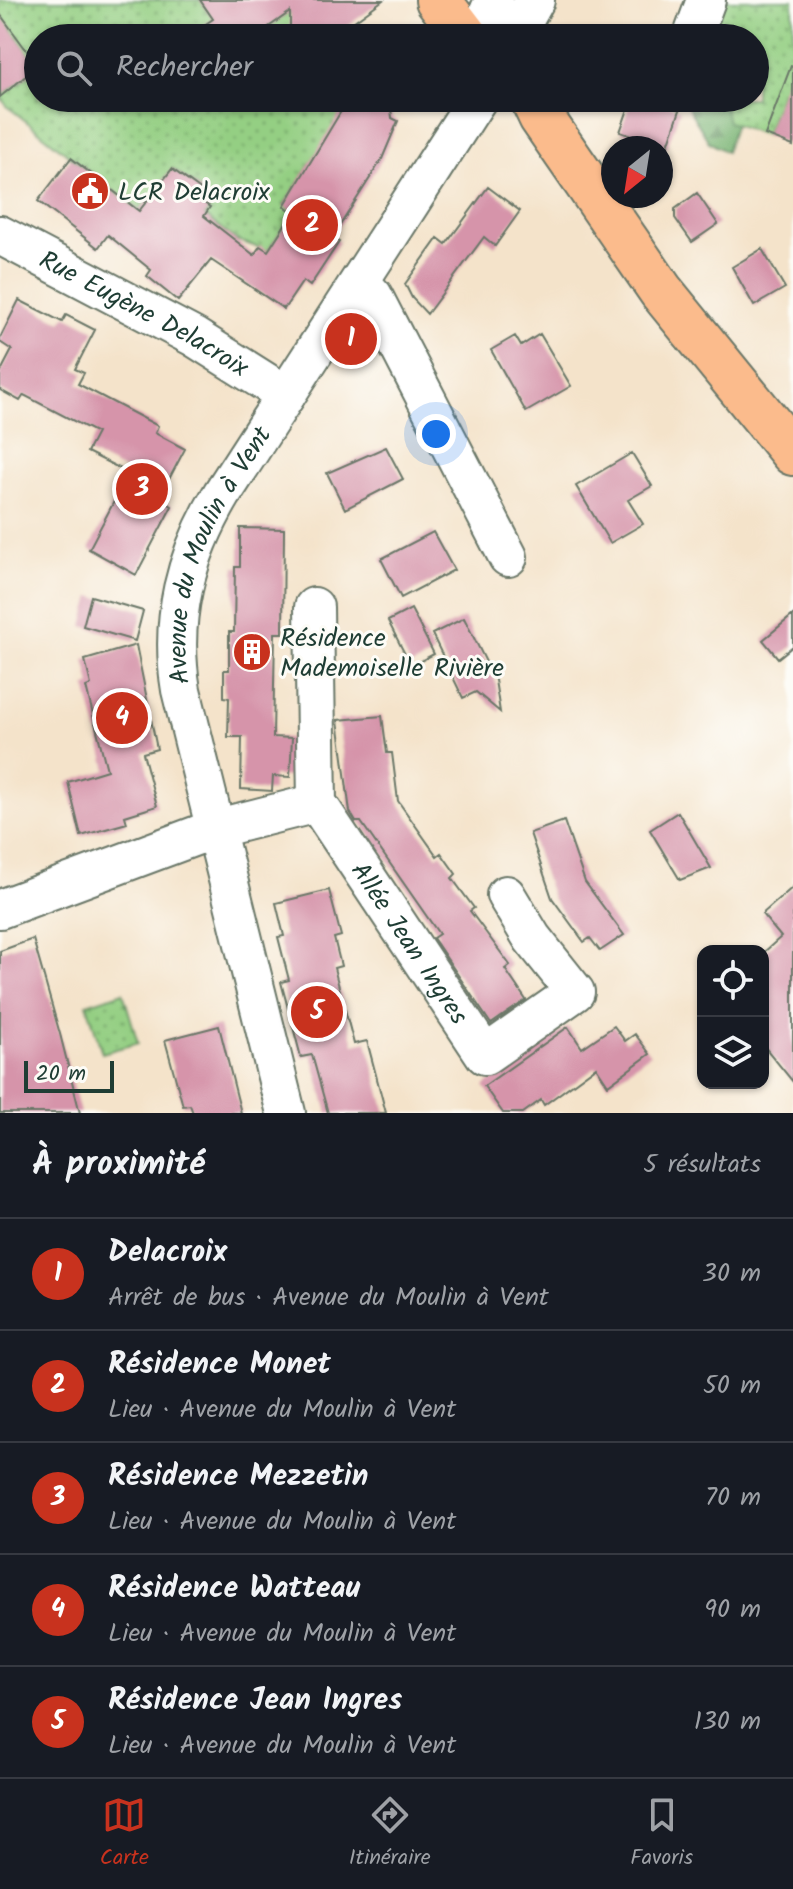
<!DOCTYPE html>
<html lang="fr">
<head>
<meta charset="utf-8">
<style>
	body { margin:0; font-family:Kalam,sans-serif; background:#20242c; color:#f1f3f6 }
	.controls { position:absolute; right:24px; bottom:24px; display:grid; overflow:hidden; border-radius:16px; box-shadow:0 2px 6px #0004 }
	.controls button { width:72px; height:72px; display:grid; place-items:center; padding:0; border:0; border-bottom:2px solid #363941; background:#171b24; color:#f1f3f6; font:40px sans-serif }
	.compass { position:absolute; left:601px; top:136px; width:72px; height:72px; border-radius:50%; background:#171b24; box-shadow:0 2px 6px #0004; rotate:210deg }
	.scale { position:absolute; left:24px; bottom:20px; width:90px; box-sizing:border-box; padding-left:8px; border:4px solid #1f3d34; border-top:0; font-size:22px; line-height:28px; white-space:nowrap; color:#1f3d34; -webkit-text-stroke:6px #fdfcf7; paint-order:stroke }
	.you { position:absolute; left:436px; top:434px; width:28px; height:28px; margin:-20px; border:6px solid #fff; border-radius:50%; background:#1a73e8; box-shadow:0 0 0 12px #1a73e833 }
	.badge { display:grid; place-items:center; width:52px; height:52px; border-radius:50%; background:#c8321e; color:#fff; font-size:26px; font-weight:700 }
	.pin { position:absolute; translate:-50% -50%; border:4px solid #fff; box-shadow:0 2px 8px #0006 }
	.list { margin:0; padding:0; list-style:none }
	h2 { display:flex; justify-content:space-between; align-items:center; height:104px; margin:0; padding:0 32px; font-size:34px }
	h2 small { font-size:26px; font-weight:400; color:#9ea1a6 }
	.list li { display:grid; grid-template-columns:52px 1fr auto; gap:24px; align-items:center; box-sizing:border-box; height:112px; padding:0 32px; border-top:2px solid #363941 }
	.list b { display:block; font-size:30px; white-space:nowrap }
	.list p { margin:0; font-size:26px; white-space:nowrap; color:#9ea1a6 }
	.list em { font-size:26px; font-style:normal; color:#9ea1a6 }
	.icon { flex:none; width:44px; height:44px; fill:none; stroke:currentColor; stroke-width:2; stroke-linecap:round; stroke-linejoin:round }
	.map { position:relative; flex:none; width:793px; height:1113px; overflow:hidden }
	.search { position:absolute; background:#171b24; box-shadow:0 2px 6px #0004; left:24px; right:24px; top:24px; height:88px; display:flex; align-items:center; gap:20px; box-sizing:border-box; padding:0 28px; border-radius:44px; color:#9ea1a6; font-size:30px }
	.sheet { height:664px; background:#171b24 }
	nav { display:flex; justify-content:space-around; align-items:center; box-sizing:border-box; height:112px; border-top:2px solid #363941; background:#171b24; font-size:22px; color:#9ea1a6 }
	nav a { display:grid; justify-items:center; gap:4px }
	nav .on { color:#c8321e }
	.map>svg:first-child { display:block }
	.forest { fill:url(#forest-firs); stroke:#4b7852; stroke-width:2 }
	.park { fill:url(#park-dots); stroke:#5a865c; stroke-width:2 }
	.building { fill:#d694aa }
	.lines { fill:none; stroke-linecap:round; stroke-linejoin:round }
	.minor-casing { stroke:#6a7768; stroke-width:42 }
	.major-casing { stroke:#6a7768; stroke-width:48 }
	.minor { stroke:#fff; stroke-width:38 }
	.major { stroke:#fbbb8c; stroke-width:44 }
	.labels { text-anchor:middle; stroke-width:6; stroke-linejoin:round; paint-order:stroke }
	.poi-label { font-size:26px; fill:#1f3d34; stroke:#fdfcf7; text-anchor:start }
	.street-label { font-size:26px; fill:#1f3d34; stroke:#fdfcf7 }
</style>
</head>
<body>
<div class="map">
<svg width="793" height="1113" viewBox="0 0 793 1113">
	<defs>
		<pattern id="forest-firs" width="22" height="20" patternUnits="userSpaceOnUse" patternTransform="scale(2)"><rect width="22" height="20" fill="#77b271"/><path d="M5 1l3.5 6h-7zM16 11l3.5 6h-7z" fill="#61925e"/></pattern>
		<pattern id="park-dots" width="8" height="8" patternUnits="userSpaceOnUse" patternTransform="scale(2)"><rect width="8" height="8" fill="#94cf83"/><path d="M2 2h.1M6 6h.1" fill="none" stroke="#78a96c" stroke-width="1.8" stroke-linecap="round"/></pattern>
	</defs>
	<rect width="100%" height="100%" fill="#fdfcf7"/>
	<filter id="ink" filterUnits="userSpaceOnUse"><feTurbulence type="fractalNoise" baseFrequency=".0125" numOctaves="2"/><feDisplacementMap in="SourceGraphic" scale="16" xChannelSelector="R" yChannelSelector="G"/><feConvolveMatrix kernelMatrix="1 2 1 2 8 2 1 2 1" color-interpolation-filters="sRGB"/></filter>
	<filter id="wash" filterUnits="userSpaceOnUse"><feTurbulence type="fractalNoise" baseFrequency=".006" numOctaves="4" result="noise"/><feDisplacementMap in="SourceGraphic" scale="32" xChannelSelector="R" yChannelSelector="G"/><feGaussianBlur stdDeviation="1.8" result="paint"/><feColorMatrix in="noise" values="0 0 0 0 0 0 0 0 0 0 0 0 0 0 0 0 0 1.4 0 .05"/><feComposite in="paint" operator="in"/></filter>
	<g filter="url(#wash)">
		<rect width="100%" height="100%" fill="#f4e3ca"/>
		<!-- forest -->
		<path class="forest" d="M689 98H743L726 152 709 142 687 106Z"/>
		<!-- park -->
		<path class="park" d="M0 0H200L213 19 214 38H38V66L0 14Z
			M718 0H793V61L765 135 728 122 722 98H755V38H703Z
			M305 1 332 38H253Z
			M38 69V98H352L284 205 293 212 268 251 236 240 205 216 210 208 201 201 206 194 173 169 139 211 7 106 0 97Z
			M123 992 138 1043 102 1053 87 1004Z"/>
		<g id="blocks">
			<!-- building -->
			<path class="building" d="M200 0H383L331 38H290V12L253 38H185L213 19Z
				M0 14 38 66 0 97Z
				M791 66 793 67V146L765 135Z
				M349 98H390L392 118 398 121 382 159 332 238 339 242 310 286 303 281 284 309 211 260 178 301 147 276 151 270 108 235 98 248 38 201 71 158 139 211 172 169 206 194 201 201 210 207 204 216 254 255 260 246 268 251 293 212 284 206Z
				M632 98H652L680 110 667 148 620 132Z
				M488 187 520 211 495 246 484 237 427 314 412 298 405 284 438 238 446 244Z
				M697 193 718 224 692 242 675 218V209Z
				M762 249 785 288 754 306 732 267Z
				M19 300 62 322 66 315 95 330 75 369 84 373 78 384 158 426 155 433 185 449 159 498 172 506 136 575 89 549 129 473 87 452 97 433 24 395 20 401 0 390V373L12 350 0 342V338Z
				M540 334 571 386 526 412 491 350 515 336 521 346Z
				M386 447 403 479 345 509 327 473Z
				M632 453 652 486 628 500 643 524 610 543 576 486Z
				M240 528 284 529 283 633H275L273 737 292 738 290 777 273 776 272 791 241 789 242 737H228L229 698 224 697V670H229V632H234L235 567H240Z
				M433 532 454 570 401 598 381 559Z
				M91 596 143 611 135 641 83 626Z
				M411 609 434 654 411 666 388 621Z
				M793 615V646L778 658 763 640Z
				M464 618 495 680 500 712 476 692 463 698 432 634Z
				M136 645 157 749 143 753 157 806 125 816 127 823 81 836 68 782 107 770 86 687 91 685 85 660Z
				M382 716 387 753H392L398 801 437 856 441 853 456 874 452 878 474 908 470 911 510 965 505 969 526 1000 491 1024 433 938 439 934 361 822H356L350 812 338 720Z
				M678 812 711 868 680 880 650 830Z
				M564 821 585 882 624 935 600 951 590 938 584 942 552 898 530 833Z
				M793 887V1082L763 1045V953L781 937 762 914Z
				M329 890 341 936 334 938 341 966 334 968 354 1044 367 1041 386 1113H328L312 1055 301 1057 281 982 289 980 278 937 284 936 276 903Z
				M33 939 60 1034 80 1113H0V951Z
				M219 1026 241 1113H193L190 1105 183 1106 165 1040Z
				M614 1026 625 1041 635 1034 650 1054 608 1085 596 1067 544 1105 541 1100 523 1113H503L484 1086 568 1027 582 1048Z"/>
		</g>
	</g>
	<g filter="url(#ink)">
		<use href="#blocks" fill-opacity="0" stroke="#6a7768" stroke-width="2"/>
		<g class="lines">
			<!-- minor casing -->
			<g class="minor-casing">
				<g id="minor">
					<path d="M478 38 494 0"/>
					<path d="M514 38 535 0"/>
					<path d="M692 38 706 0"/>
					<path id="s1" d="M0 235 194 337 286 395"/>
					<path d="M360 282 373 296 508 557"/>
					<path id="s2" d="M314 607 317 803 485 1055 575 992 532 938 506 895"/>
					<path d="M0 909 214 829 317 803"/>
					<path id="s3" d="M286 1113 181 690C169 619 185 556 222 494L478 98"/>
				</g>
			</g>
			<!-- major casing -->
			<g class="major-casing">
				<path id="major" d="M438 0 467 38
					M532 98 541 117 661 291 793 453"/>
			</g>
			<!-- minor -->
			<use href="#minor" class="minor"/>
			<!-- major -->
			<use href="#major" class="major"/>
		</g>
	</g>
	<!-- icons -->
	<defs>
		<g id="civic-disc" transform="scale(2)"><circle r="9.5" fill="#c8321e" stroke="#fdfcf7"/><path d="M-.6-6.5H3V-4.5H.6V-3L4-1V1h2V6H-6V1h2V-1L-.6-3ZM-1.2 2.5V6h2.4V2.5Z" fill="#fff"/></g>
		<g id="building-disc" transform="scale(2)"><circle r="9.5" fill="#c8321e" stroke="#fdfcf7"/><path d="M-4-6H4V6H1V3H-1V6H-4ZM-2.5-4.3h1.7v1.8h-1.7ZM.8-4.3h1.7v1.8H.8ZM-2.5-1h1.7V.8h-1.7ZM.8-1h1.7V.8H.8Z" fill="#fff"/></g>
	</defs>
	<g fill-rule="evenodd">
		<use href="#civic-disc" x="90" y="191"/>
		<use href="#building-disc" x="252" y="652"/>
	</g>
	<g class="labels">
		<!-- poi labels -->
		<g class="poi-label">
			<text x="118" y="200">LCR Delacroix</text>
			<text x="280" y="646">Résidence<tspan x="280" dy="30">Mademoiselle Rivière</tspan></text>
		</g>
		<!-- street labels -->
		<g class="street-label">
			<text dy="9" stroke="none"><textPath href="#s1" startOffset="164">Rue Eugène Delacroix</textPath></text>
			<text dy="9" stroke="none"><textPath href="#s3" startOffset="580">Avenue du Moulin à Vent</textPath></text>
			<text dy="9" stroke="none"><textPath href="#s2" startOffset="364">Allée Jean Ingres</textPath></text>
		</g>
	</g>
</svg>
<div class="controls">
<button><svg class="icon" aria-label="locate" viewBox="0 0 24 24"><circle cx="12" cy="12" r="6"/><path d="M12 2v4M12 18v4M2 12h4M18 12h4"/></svg></button>
<button><svg class="icon" aria-label="layers" viewBox="0 0 24 24"><path d="M12 4l9 5-9 5-9-5zM3 14l9 5 9-5"/></svg></button>
</div>
<svg class="compass" viewBox="-18 -18 36 36"><path d="M0-13l5 13h-10z" fill="#e53935"/><path d="M0 13l5-13h-10z" fill="#9ea1a6"/></svg>
<div class="scale">20 m</div>
<div class="you"></div>
<div class="pin badge" style="left:351px;top:339px">1</div>
<div class="pin badge" style="left:312px;top:225px">2</div>
<div class="pin badge" style="left:142px;top:489px">3</div>
<div class="pin badge" style="left:122px;top:718px">4</div>
<div class="pin badge" style="left:317px;top:1012px">5</div>
<div class="search"><svg class="icon" aria-label="search" viewBox="0 0 24 24"><circle cx="10" cy="10" r="6"/><path d="M15 15l6 6"/></svg>Rechercher</div>
</div>
<section class="sheet">
<h2>À proximité<small>5 résultats</small></h2>
<ul class="list">
<li><span class="badge">1</span><div><b>Delacroix</b><p>Arrêt de bus · Avenue du Moulin à Vent</p></div><em>30 m</em></li>
<li><span class="badge">2</span><div><b>Résidence Monet</b><p>Lieu · Avenue du Moulin à Vent</p></div><em>50 m</em></li>
<li><span class="badge">3</span><div><b>Résidence Mezzetin</b><p>Lieu · Avenue du Moulin à Vent</p></div><em>70 m</em></li>
<li><span class="badge">4</span><div><b>Résidence Watteau</b><p>Lieu · Avenue du Moulin à Vent</p></div><em>90 m</em></li>
<li><span class="badge">5</span><div><b>Résidence Jean Ingres</b><p>Lieu · Avenue du Moulin à Vent</p></div><em>130 m</em></li>
</ul>
</section>
<nav>
<a class="on"><svg class="icon" aria-label="map" viewBox="0 0 24 24"><path d="M3 6l6-2 6 2 6-2v14l-6 2-6-2-6 2zM9 4v14M15 6v14"/></svg>Carte</a>
<a><svg class="icon" aria-label="directions" viewBox="0 0 24 24"><path d="M12 3l9 9-9 9-9-9zM9 14v-3h6M13 9l2 2-2 2"/></svg>Itinéraire</a>
<a><svg class="icon" aria-label="saved" viewBox="0 0 24 24"><path d="M7 4h10v16l-5-4-5 4z"/></svg>Favoris</a>
</nav>
</body>
</html>
